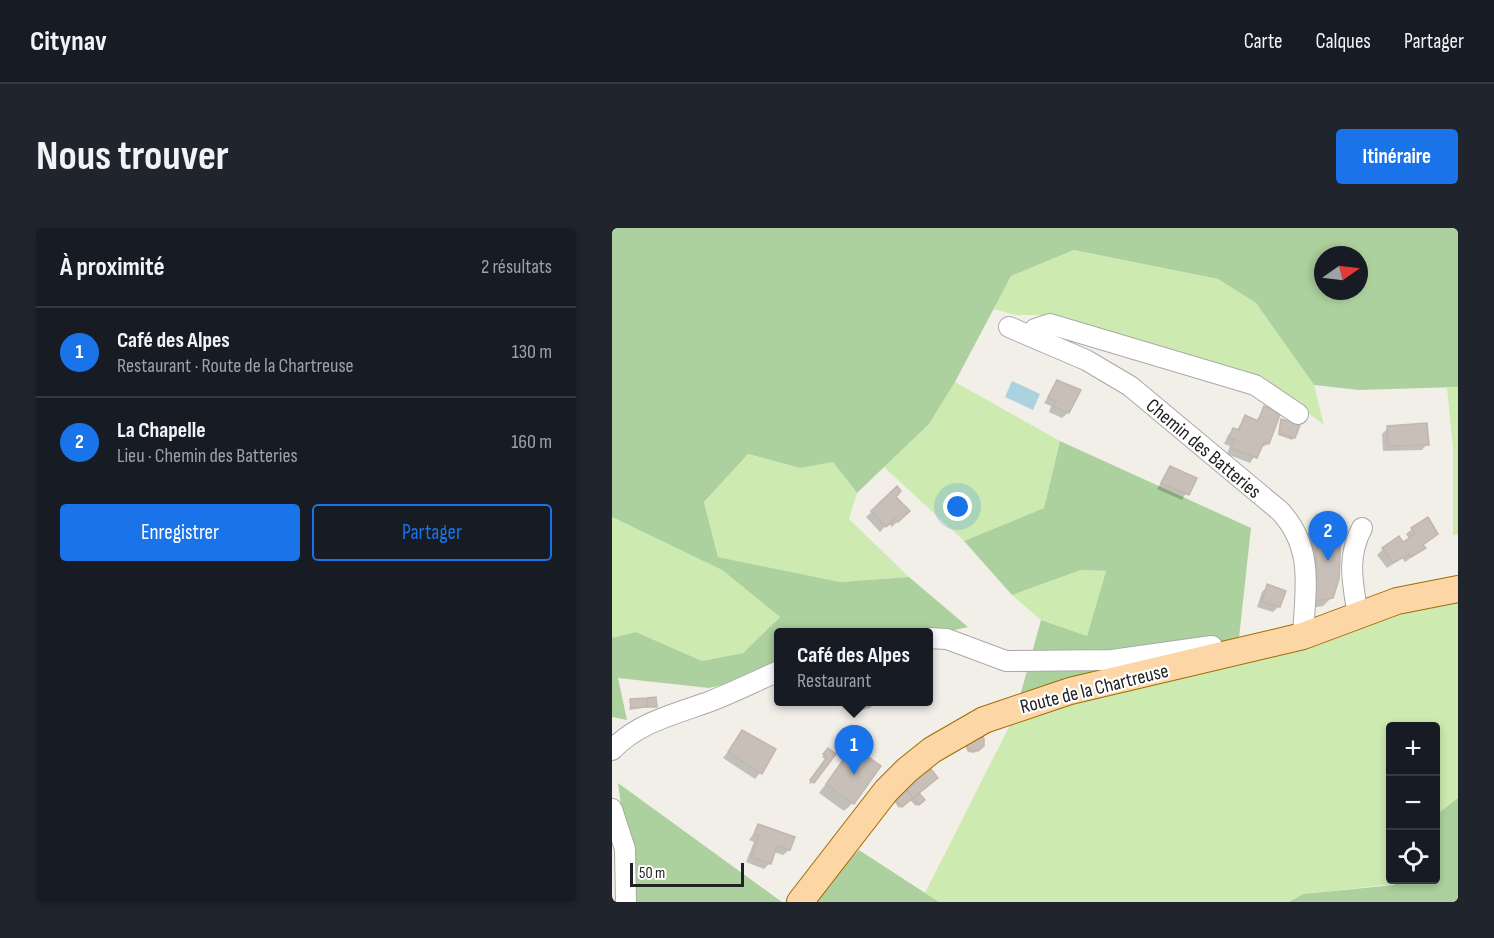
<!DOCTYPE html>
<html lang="fr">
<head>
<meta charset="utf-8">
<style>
	body { margin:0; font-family:"Sofia Sans Condensed",sans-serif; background:#20242c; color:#f1f3f6 }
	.controls { position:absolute; right:18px; bottom:18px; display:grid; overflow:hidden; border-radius:6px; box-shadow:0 3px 9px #0003 }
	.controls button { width:54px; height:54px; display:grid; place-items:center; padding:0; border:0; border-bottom:2px solid #363941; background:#171b24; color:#f1f3f6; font:30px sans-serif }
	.compass { position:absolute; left:702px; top:18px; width:54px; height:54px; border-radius:50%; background:#171b24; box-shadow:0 3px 9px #0003; rotate:76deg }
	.scale { position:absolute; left:18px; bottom:15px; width:114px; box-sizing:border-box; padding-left:6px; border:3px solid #222; border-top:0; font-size:16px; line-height:21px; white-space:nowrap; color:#222; -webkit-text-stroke:4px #fff; paint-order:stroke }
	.you { position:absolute; left:346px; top:279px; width:21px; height:21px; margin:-15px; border:4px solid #fff; border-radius:50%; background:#1a73e8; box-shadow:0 0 0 9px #1a73e833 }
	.badge { display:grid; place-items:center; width:39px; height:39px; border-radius:50%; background:#1a73e8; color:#fff; font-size:20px; font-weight:700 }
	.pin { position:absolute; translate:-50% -50px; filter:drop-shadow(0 2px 3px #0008) }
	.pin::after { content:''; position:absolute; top:32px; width:21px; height:18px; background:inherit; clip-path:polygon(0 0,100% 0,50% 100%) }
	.popup { position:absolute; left:162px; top:400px; width:159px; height:78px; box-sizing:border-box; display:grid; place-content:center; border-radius:6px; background:#171b24; filter:drop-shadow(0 2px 4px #0005); font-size:20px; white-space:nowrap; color:#9ea1a6 }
	.popup b { font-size:22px; color:#f1f3f6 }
	.popup::after { content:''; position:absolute; left:50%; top:100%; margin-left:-12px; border:12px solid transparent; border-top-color:#171b24 }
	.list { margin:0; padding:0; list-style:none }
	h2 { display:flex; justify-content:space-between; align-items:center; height:78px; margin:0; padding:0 24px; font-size:26px }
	h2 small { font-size:20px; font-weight:400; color:#9ea1a6 }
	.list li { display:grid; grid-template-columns:39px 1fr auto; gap:18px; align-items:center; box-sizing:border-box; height:90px; padding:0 24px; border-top:2px solid #363941 }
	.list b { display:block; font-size:22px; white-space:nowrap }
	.list p { margin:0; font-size:20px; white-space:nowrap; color:#9ea1a6 }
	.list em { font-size:20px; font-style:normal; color:#9ea1a6 }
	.actions { display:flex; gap:12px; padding:18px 24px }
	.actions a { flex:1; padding:14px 0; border:2px solid #1a73e8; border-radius:6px; text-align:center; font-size:21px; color:#1a73e8 }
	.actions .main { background:#1a73e8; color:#fff }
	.icon { flex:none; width:33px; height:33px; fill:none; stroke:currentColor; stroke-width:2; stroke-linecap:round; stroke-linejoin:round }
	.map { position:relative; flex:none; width:846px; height:674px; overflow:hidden; border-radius:6px }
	header { display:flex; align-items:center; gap:36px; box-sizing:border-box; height:84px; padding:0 30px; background:#171b24; border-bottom:2px solid #363941 }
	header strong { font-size:28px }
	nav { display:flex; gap:33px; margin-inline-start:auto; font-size:21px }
	.intro { display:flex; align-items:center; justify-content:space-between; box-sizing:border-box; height:144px; padding:0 36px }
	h1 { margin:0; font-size:42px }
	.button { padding:15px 27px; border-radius:6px; background:#1a73e8; color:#fff; font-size:21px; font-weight:700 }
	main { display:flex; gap:36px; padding:0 36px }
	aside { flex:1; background:#171b24; border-radius:6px; box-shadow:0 3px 9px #0003 }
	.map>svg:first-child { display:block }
	.grass { fill:#cdebb0 }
	.forest { fill:#add19e; fill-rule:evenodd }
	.water { fill:#aad3df }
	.shadow { fill:#0003 }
	.building { fill:#c7bfb8; stroke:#c4b6ab; stroke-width:1.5 }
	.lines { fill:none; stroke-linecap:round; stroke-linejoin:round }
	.minor-casing { stroke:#a9a9a9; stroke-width:22 }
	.major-casing { stroke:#a06b00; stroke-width:28 }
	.minor { stroke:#fff; stroke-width:20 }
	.major { stroke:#fcd6a4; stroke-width:26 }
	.labels { text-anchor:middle; stroke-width:4.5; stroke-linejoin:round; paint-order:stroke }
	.street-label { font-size:20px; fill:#222; stroke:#fff }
</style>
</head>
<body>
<header>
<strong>Citynav</strong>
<nav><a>Carte</a><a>Calques</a><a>Partager</a></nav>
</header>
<div class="intro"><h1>Nous trouver</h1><a class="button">Itinéraire</a></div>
<main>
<aside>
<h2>À proximité<small>2 résultats</small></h2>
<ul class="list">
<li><span class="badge">1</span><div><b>Café des Alpes</b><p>Restaurant · Route de la Chartreuse</p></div><em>130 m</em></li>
<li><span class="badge">2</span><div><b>La Chapelle</b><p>Lieu · Chemin des Batteries</p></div><em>160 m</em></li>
</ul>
<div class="actions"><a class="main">Enregistrer</a><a>Partager</a></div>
</aside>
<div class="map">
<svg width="846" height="674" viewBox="0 0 846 674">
	<rect width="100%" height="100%" fill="#f2efe9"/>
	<!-- grass -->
	<path class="grass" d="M462 22 606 51 644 75 702 157 712 197 684 176 444 87H404L381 81 399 48Z
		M343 154 448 213 432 280 352 313 272 239 317 196Z
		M846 159V306L841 307V220L835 160Z
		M136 226 187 240 221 234 245 265 237 291 297 349 228 354 106 329 92 274Z
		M0 289 110 342 168 389 131 425 90 433 24 404 0 410Z
		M469 342 494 343 475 408 429 392 400 367Z
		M846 370V570L824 587V499H778V652H782V656L691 666 677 674H327L313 665 402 489Z"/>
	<!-- forest -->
	<path class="forest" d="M0 0H846V159L747 162 702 157 644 75 606 51 462 22 399 48 343 154 317 196 245 265 221 234 188 240 136 226 92 274 106 329 228 354 297 349 356 399 317 408V404H167V443L97 460 6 450 15 492 0 489V410L24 404 90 433 131 425 168 389 110 342 0 289ZM711 27H747V63H711Z
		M448 213 639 300 627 410 408 468 429 392 475 408 494 343 469 342 400 367 352 313 432 280Z
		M6 555 170 674H22Z
		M846 570V674H677L691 666 782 657V652H824V587Z
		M247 622 327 674H198Z"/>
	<!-- water -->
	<path class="water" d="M400 153 428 166 421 182 393 169Z"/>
	<!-- shadow -->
	<path class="shadow" d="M445 154 456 185 450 190 437 184 439 178 432 175Z
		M653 180 667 185 656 216 648 220 638 235 615 226 618 218 612 216 616 207 621 202 624 203 633 189 644 193Z
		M670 193 682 210 680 212 666 207Z
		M776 200 815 216 810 222 771 223 770 206Z
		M558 240 583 251 570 272 545 261Z
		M285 260 282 269 296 283 280 299 276 295 268 304 254 289Z
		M800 301 825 306 810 318 812 320 806 325 793 334 790 330 775 340 765 327 771 321 798 312 794 306Z
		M698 303 727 306 720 369 711 378 694 381 689 312Z
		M656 358 667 378 661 384 645 379 650 364Z
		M19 473 43 478 17 482Z
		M240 474H264V475L258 480 247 483 245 474Z
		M131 504 148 545 143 551 111 530Z
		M352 516 370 518 362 525 356 524Z
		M241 520V575L232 583 207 565Z
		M213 525 222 527 199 556 197 555 214 532 210 529Z
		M306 566 311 572 304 578 298 572 287 580 278 568Z
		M147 598 177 622 171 627 162 624 158 635 152 641 134 634 142 614 137 612Z"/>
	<!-- building -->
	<path class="building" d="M445 152 469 162 457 185 441 178 444 173 436 169Z
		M652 178 669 184 657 216 652 214 645 230 619 220 623 212 617 210 621 200 627 202 633 187 646 193Z
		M669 191 688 197 683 210 667 205Z
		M815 195 817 217 776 218 775 198Z
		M558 238 585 250 577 267 549 255Z
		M285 258 289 263 284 269 298 283 286 294 283 291 274 299 259 283Z
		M816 289 826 306 811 317 814 320 799 329 797 326 781 335 770 320 787 308 791 314 797 310 803 305 799 300Z
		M698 302 729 305 727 351 721 370 702 373 705 314H697Z
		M655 356 674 363 668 379 650 374Z
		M44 469 45 479H35V470Z
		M35 470V479L19 480 18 471Z
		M251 474H265L266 475 253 478Z
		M130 502 164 521 150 546 116 524Z
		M362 507 365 511 371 508 372 511V518L366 523 357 522 354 516Z
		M241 518 269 538 242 576 214 556Z
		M216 520 224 526 202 555 198 552 215 529 211 526Z
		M315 536 326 550 301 570 290 556Z
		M290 556 301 570 290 579 279 565Z
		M307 565 313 572 307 577 301 570Z
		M146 596 183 609 178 622 165 618 159 636 139 629 147 608 142 606Z"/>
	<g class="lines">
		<!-- minor casing -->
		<g class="minor-casing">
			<path id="minor" d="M397 99 474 132 518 158 668 283C703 321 693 361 691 408
				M424 110 423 101 438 96 643 157 686 186
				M746 388C741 356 734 330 750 300
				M317 410 335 411 394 433 500 432 600 418
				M0 522C26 494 64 486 99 473 122 464 144 453 167 443
				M0 581 13 621 14 674"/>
		</g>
		<!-- major casing -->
		<g class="major-casing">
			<path id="major" d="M188 674 274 563 295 542 320 522 372 492 458 463 691 408 785 373 846 361"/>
		</g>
		<!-- minor -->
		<use href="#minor" class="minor"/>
		<!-- major -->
		<use href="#major" class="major"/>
	</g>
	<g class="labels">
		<!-- street labels -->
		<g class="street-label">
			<text transform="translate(592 220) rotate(40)" y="7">Chemin des Batteries</text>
			<text transform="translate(482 460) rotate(-14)" y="7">Route de la Chartreuse</text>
		</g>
	</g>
</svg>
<div class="controls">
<button>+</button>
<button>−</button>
<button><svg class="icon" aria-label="locate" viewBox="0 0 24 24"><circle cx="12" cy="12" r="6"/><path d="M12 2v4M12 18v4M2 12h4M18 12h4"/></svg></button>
</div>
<svg class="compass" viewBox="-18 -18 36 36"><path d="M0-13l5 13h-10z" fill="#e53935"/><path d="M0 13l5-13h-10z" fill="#9ea1a6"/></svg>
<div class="scale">50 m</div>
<div class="you"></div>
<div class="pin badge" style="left:242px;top:547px">1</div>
<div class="popup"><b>Café des Alpes</b>Restaurant</div>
<div class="pin badge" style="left:716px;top:333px">2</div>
</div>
</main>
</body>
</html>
